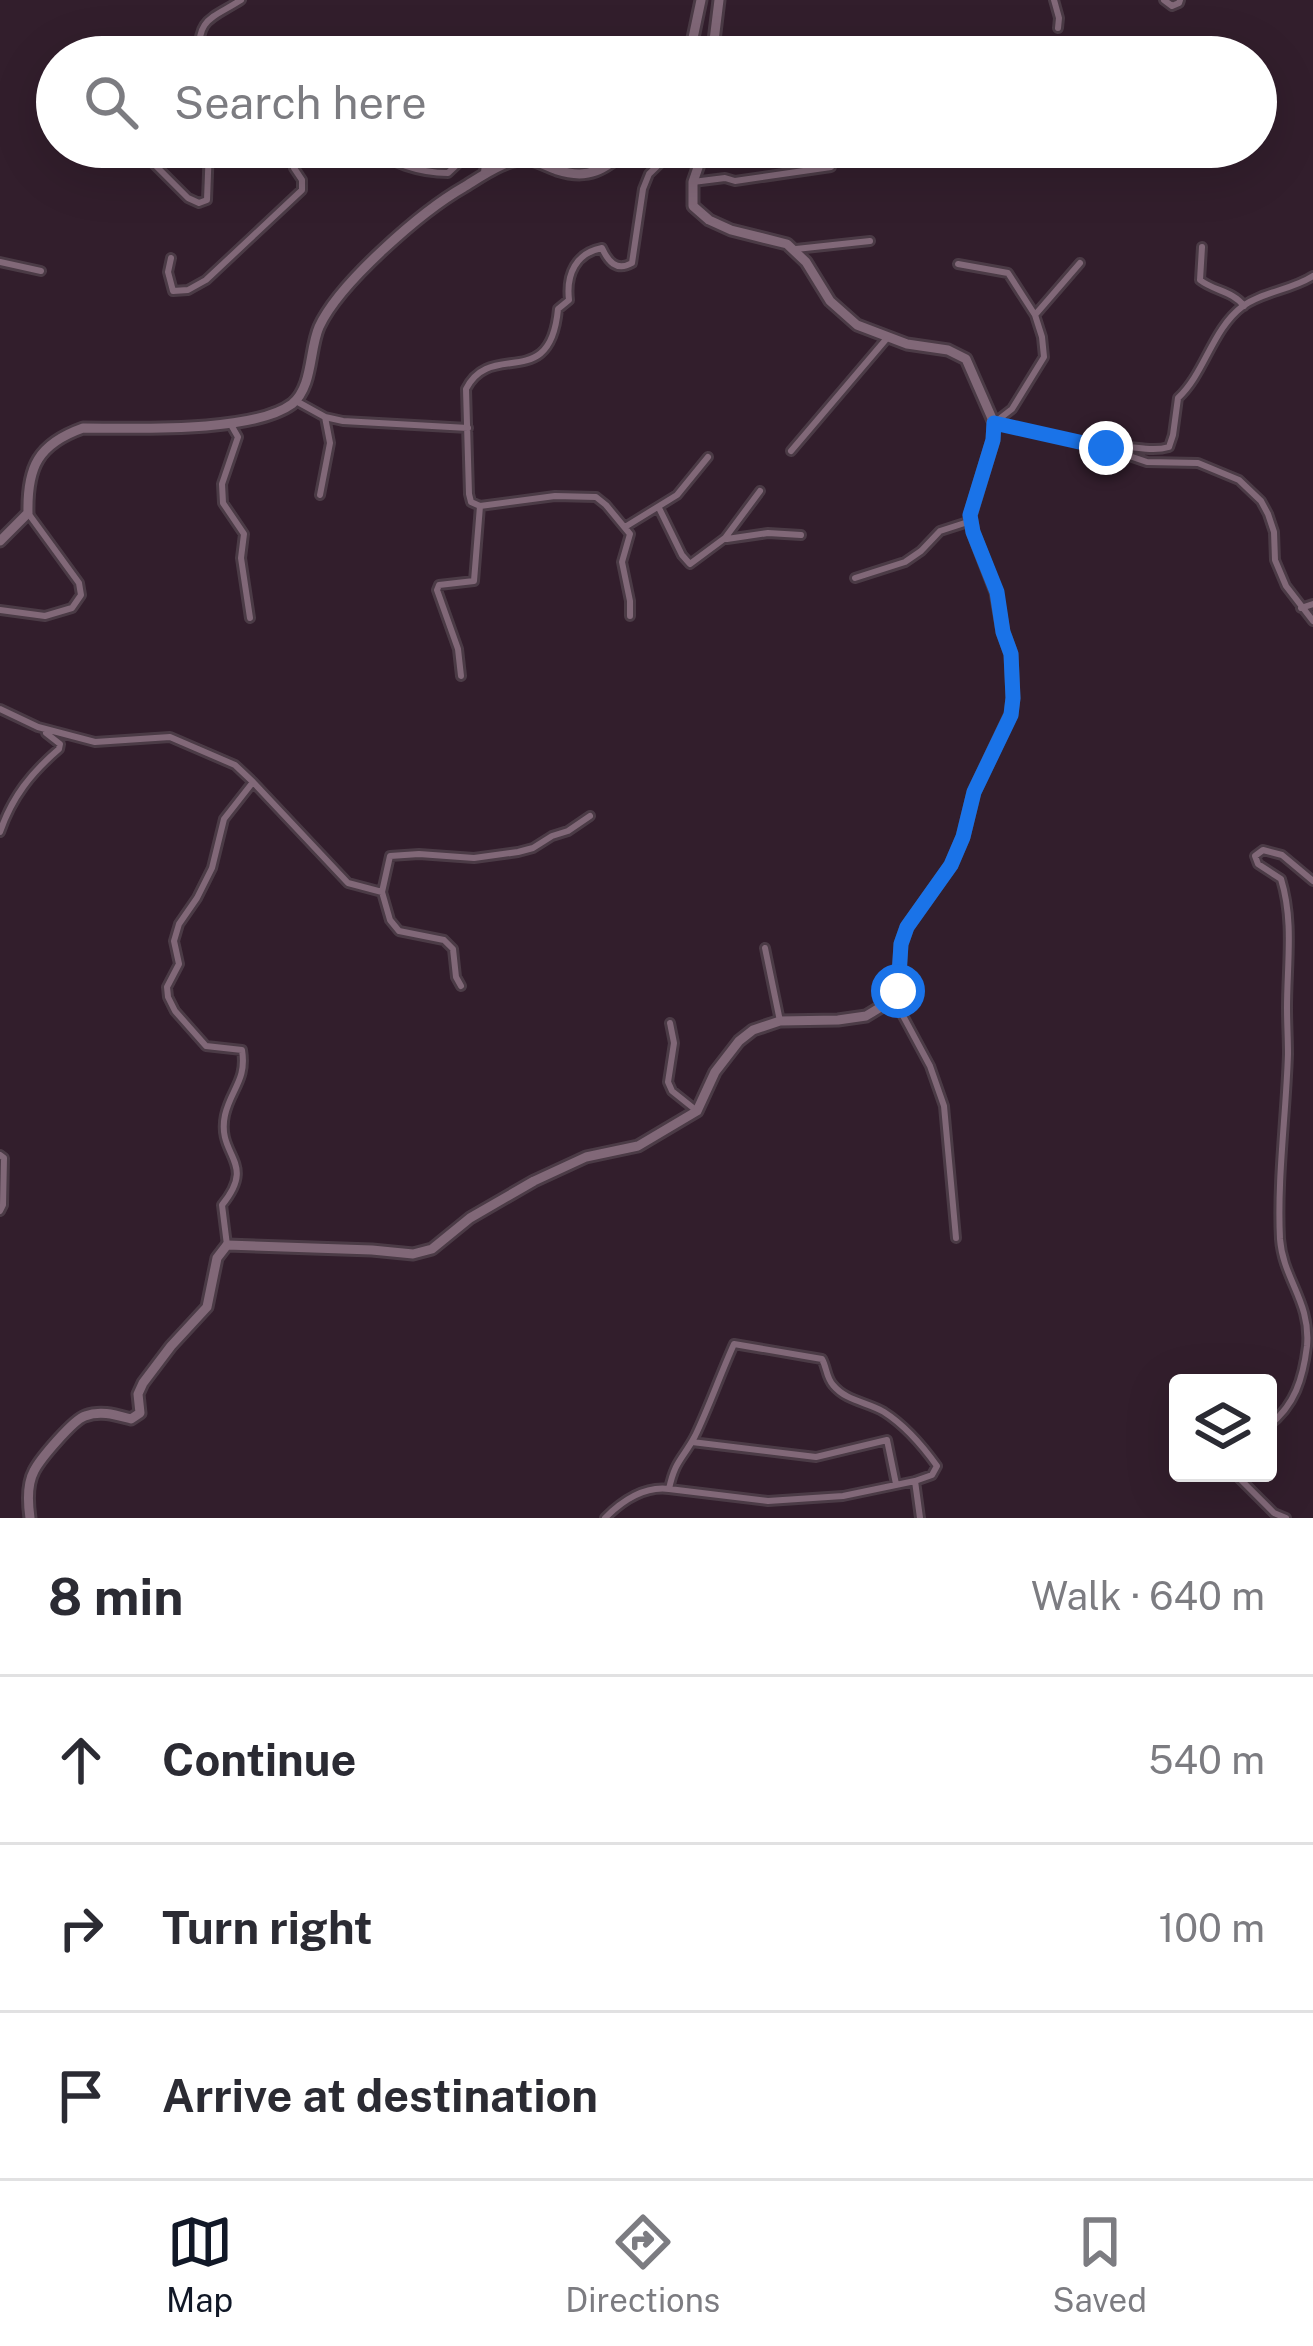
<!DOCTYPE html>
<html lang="en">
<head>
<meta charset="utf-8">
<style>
	body { margin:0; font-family:"Public Sans",sans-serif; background:#f2f2f3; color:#2b2b33 }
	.controls { position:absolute; right:36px; bottom:36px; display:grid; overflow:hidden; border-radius:12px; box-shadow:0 12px 48px #0002 }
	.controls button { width:108px; height:108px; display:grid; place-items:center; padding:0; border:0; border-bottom:3px solid #e1e1e2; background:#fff; color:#2b2b33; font:60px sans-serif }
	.stop { position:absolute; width:36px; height:36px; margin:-27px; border:9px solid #1a73e8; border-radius:50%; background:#fff }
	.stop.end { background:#1a73e8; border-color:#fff; box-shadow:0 3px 12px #0008 }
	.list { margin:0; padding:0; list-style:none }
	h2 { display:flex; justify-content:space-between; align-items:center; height:156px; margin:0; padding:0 48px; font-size:51px }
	h2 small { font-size:39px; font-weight:400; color:#7c7c81 }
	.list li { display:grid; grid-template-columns:78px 1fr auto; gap:36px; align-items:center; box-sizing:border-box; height:168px; padding:0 48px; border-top:3px solid #e1e1e2 }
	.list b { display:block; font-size:45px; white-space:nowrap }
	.list em { font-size:39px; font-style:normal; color:#7c7c81 }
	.icon { flex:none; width:66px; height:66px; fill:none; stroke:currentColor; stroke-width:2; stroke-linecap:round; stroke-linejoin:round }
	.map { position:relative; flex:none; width:1313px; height:1518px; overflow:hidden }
	.search { position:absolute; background:#fff; box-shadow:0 12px 48px #0002; left:36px; right:36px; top:36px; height:132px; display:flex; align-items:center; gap:30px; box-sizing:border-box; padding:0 42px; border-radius:66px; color:#7c7c81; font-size:45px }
	.sheet { height:660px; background:#fff }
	nav { display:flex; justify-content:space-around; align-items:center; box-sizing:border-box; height:168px; border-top:3px solid #e1e1e2; background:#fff; font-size:33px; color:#7c7c81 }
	nav a { display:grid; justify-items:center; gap:6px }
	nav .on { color:#111827 }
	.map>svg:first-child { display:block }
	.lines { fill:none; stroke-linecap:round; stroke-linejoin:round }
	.street-casing { stroke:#4b3b46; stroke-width:12 }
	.secondary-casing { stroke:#4b3b46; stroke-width:15 }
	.street { stroke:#816878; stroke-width:6 }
	.secondary { stroke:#816878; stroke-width:9 }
	.route { stroke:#1a73e8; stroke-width:15 }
</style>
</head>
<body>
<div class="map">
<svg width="1313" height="1518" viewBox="0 0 1313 1518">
	<rect width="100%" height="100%" fill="#321e2c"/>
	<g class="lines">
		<!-- street casing -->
		<g class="street-casing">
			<path id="street" d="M1054 0 1059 18 1058 28
				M1164 0 1172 6 1179 3 1180 0
				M199 57C197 18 211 19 241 0
				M367 147C393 163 418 173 448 173L465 157 479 153 485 164 484 172
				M154 164 188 198 199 203 207 200 209 147
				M693 182 725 178 735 181 831 167
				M1202 247 1200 280C1214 291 1233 291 1244 306
				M796 249 870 241
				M171 258 168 272 173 291 188 290 206 280 302 190V180L294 168 293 147
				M0 262 41 271
				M958 264 1008 273 1035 315 1042 337 1044 357 1012 409 994 423
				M1035 315 1080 263
				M296 401 325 417 343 421 468 428
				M230 423 238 437 222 484 223 503 244 534 241 558 250 618
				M994 423 1106 448 1147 462 1198 463 1239 480 1261 501 1268 514 1274 532 1275 560 1286 586 1313 621
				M1109 447C1130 444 1149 453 1169 447L1173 435 1178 398C1205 373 1212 329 1243 306 1264 291 1292 290 1313 276
				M791 451 888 337
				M320 495 330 443 325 417
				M480 506 471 502 469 494 466 389C491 339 550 394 558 309L569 300C566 274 576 253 602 248 608 261 616 272 632 263L643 189 649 174 677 147
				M480 506 555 496 596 497 606 505 630 534 622 562 630 601V616
				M659 508 682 555 690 564 725 538 760 491
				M625 527 677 495 708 457
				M727 539 768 533 801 535
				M855 578 905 562 921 551 940 531 971 521
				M1301 608 1313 604
				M0 610 45 616 72 608 81 595 79 583 28 513
				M461 676 458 649 437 590 439 585 474 581 480 506
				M0 709 38 727 95 742 170 737 235 765 253 782 224 819 212 868 197 898 179 924 174 941 179 964 167 987 168 997 175 1011 206 1046 242 1050C247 1080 231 1089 225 1115 216 1157 258 1161 222 1205L227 1245
				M253 782 348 883 382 892 390 856 419 854 474 858 518 852 533 848 552 836 568 831 590 816
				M0 832C12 797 31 773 59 749L60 744 46 733
				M382 892 390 920 399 931 444 940 453 949 456 977 461 986
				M765 948 780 1021
				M894 999 930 1066 944 1106 956 1238
				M670 1023 674 1043 668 1082 672 1091 697 1111
				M0 1155 4 1158 3 1205 0 1211
				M1268 1426C1295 1406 1303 1378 1307 1346 1311 1302 1283 1279 1280 1239 1277 1178 1286 1116 1288 1054 1288 1039 1287 1023 1287 1008 1287 964 1294 921 1281 879L1258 864 1255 856 1263 850 1282 855 1313 881
				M692 1442 816 1457 887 1440 896 1484
				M1234 1473 1274 1513 1286 1518
				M915 1481 920 1518
				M605 1518C622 1501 645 1486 669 1489 675 1460 683 1459 695 1436 709 1407 720 1375 734 1344L822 1359C827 1368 826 1377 833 1385 846 1401 867 1402 884 1412 906 1426 922 1445 937 1466L932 1475 915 1481 843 1496 768 1501 669 1489"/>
		</g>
		<!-- secondary casing -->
		<g class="secondary-casing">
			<path id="secondary" d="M689 57 701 0
				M712 57 719 0
				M0 541 28 513C27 467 38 444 83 428 134 428 253 433 292 404 313 387 309 350 319 327 339 283 422 211 464 187 482 176 509 156 531 160 539 162 549 167 557 170 591 181 605 168 631 147
				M30 1518C28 1504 27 1484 34 1471 40 1459 73 1420 85 1416 101 1410 116 1415 131 1419L140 1413 138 1394 143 1383 171 1346 207 1307 217 1258 227 1245 372 1250 413 1254 432 1249 470 1218 534 1181 586 1157 638 1146 697 1111 715 1072 739 1041 753 1030 780 1021 838 1020 866 1016 894 999 898 991 901 944 907 927 951 865 963 837 974 792 1011 714 1013 698 1011 654 1003 632 996 592 973 532 970 516 993 440 994 423 966 359 948 350 907 344 857 325 830 301 806 262 787 244 731 230 709 220 693 206V182L705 147"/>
		</g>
		<!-- street -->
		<use href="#street" class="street"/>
		<!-- secondary -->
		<use href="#secondary" class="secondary"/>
	</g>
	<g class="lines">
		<!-- route -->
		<path class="route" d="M898 991 901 944 907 927 951 865 963 837 974 792 1011 715 1013 698 1011 654 1003 632 997 592 973 532 970 515 993 440 994 423 1106 448"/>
	</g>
</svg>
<div class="controls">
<button><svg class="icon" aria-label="layers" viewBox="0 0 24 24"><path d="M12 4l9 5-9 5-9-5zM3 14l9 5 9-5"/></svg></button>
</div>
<div class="stop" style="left:898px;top:991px"></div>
<div class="stop end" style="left:1106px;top:448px"></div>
<div class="search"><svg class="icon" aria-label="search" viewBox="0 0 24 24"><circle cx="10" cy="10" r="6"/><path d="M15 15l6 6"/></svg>Search here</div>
</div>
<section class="sheet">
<h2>8 min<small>Walk · 640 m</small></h2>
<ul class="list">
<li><svg class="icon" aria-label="ahead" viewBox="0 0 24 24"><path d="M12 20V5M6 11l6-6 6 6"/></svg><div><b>Continue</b></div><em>540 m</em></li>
<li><svg class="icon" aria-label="right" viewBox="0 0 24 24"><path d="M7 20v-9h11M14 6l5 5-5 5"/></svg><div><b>Turn right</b></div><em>100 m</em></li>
<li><svg class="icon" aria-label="arrive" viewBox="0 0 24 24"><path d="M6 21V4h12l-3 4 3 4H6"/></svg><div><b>Arrive at destination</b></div></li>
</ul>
</section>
<nav>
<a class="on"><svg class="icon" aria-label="map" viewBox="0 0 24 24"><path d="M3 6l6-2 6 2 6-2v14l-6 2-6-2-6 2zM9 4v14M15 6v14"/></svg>Map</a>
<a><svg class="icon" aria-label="directions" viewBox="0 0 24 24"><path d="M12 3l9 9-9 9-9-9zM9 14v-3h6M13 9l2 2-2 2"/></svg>Directions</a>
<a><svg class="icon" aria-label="saved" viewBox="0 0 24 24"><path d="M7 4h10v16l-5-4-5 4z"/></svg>Saved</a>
</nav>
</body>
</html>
